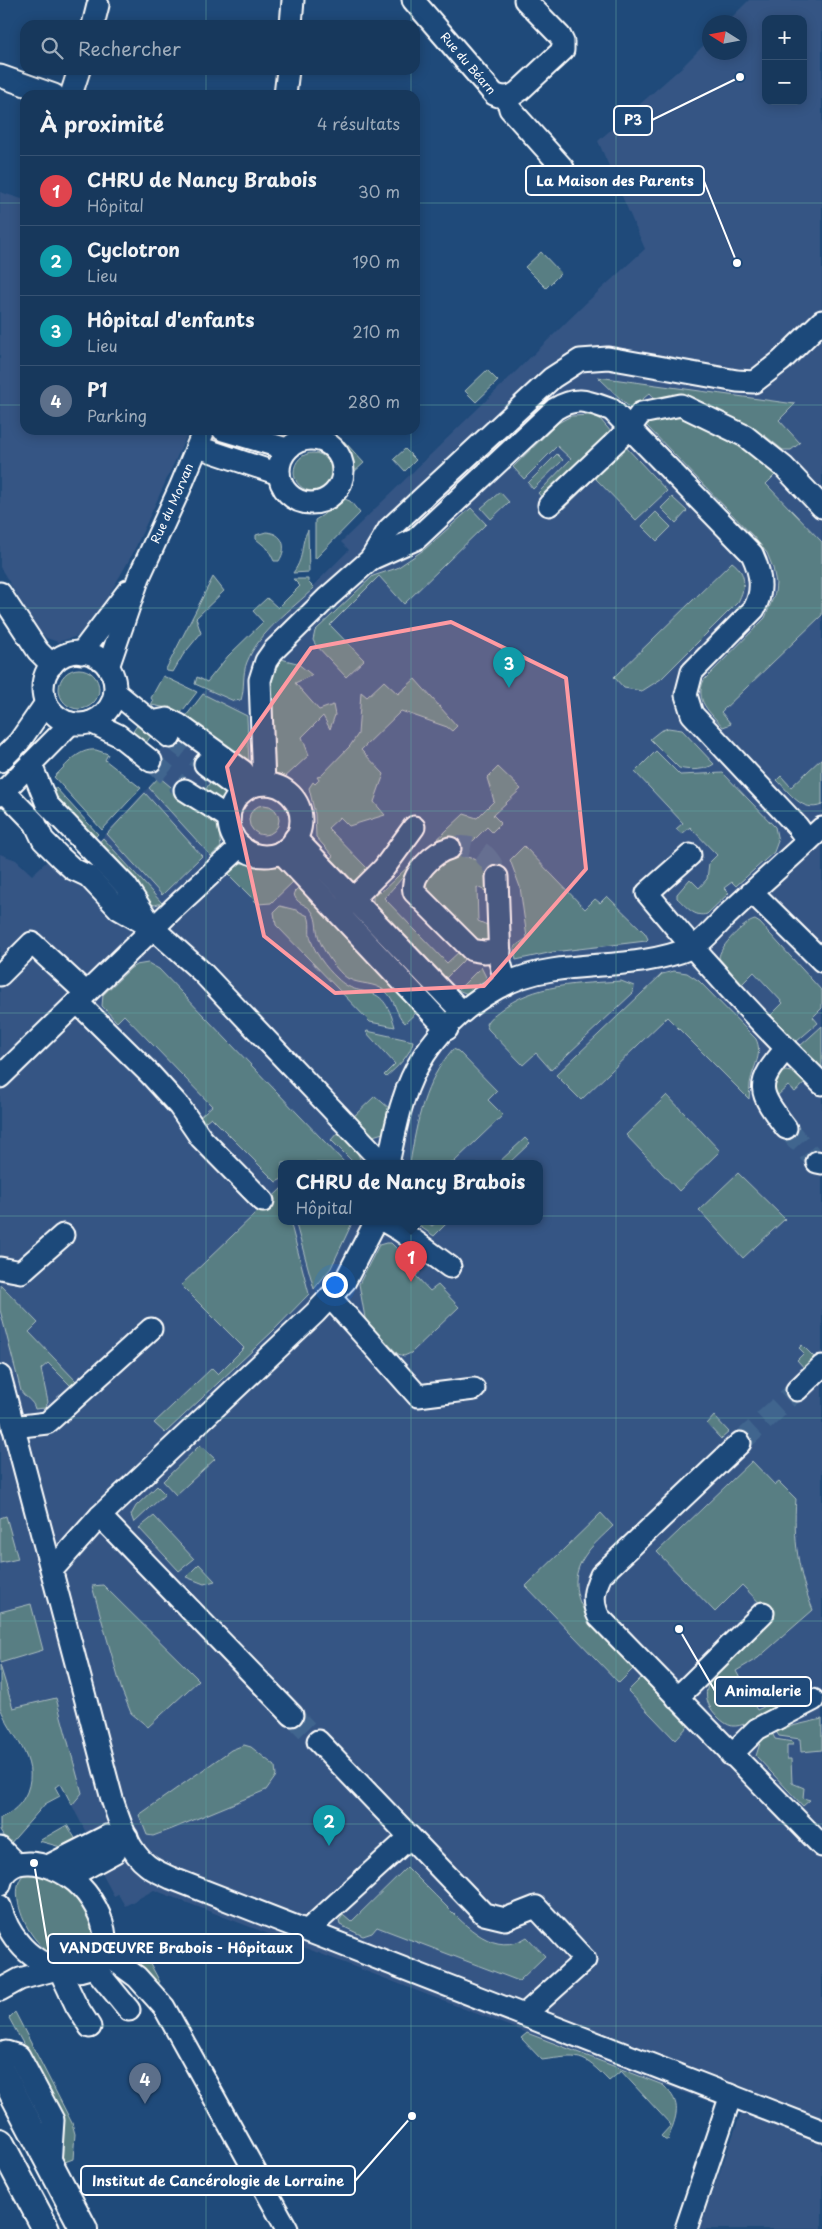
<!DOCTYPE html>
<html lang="fr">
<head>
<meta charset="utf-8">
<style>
	body { margin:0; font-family:"Playpen Sans",sans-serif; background:#244365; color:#f1f3f6 }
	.controls { position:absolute; right:15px; top:15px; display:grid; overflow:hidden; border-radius:10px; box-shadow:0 2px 12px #0003 }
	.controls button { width:45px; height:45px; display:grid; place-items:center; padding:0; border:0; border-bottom:1px solid #365272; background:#17385c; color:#f1f3f6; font:25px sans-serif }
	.compass { position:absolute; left:702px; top:15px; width:45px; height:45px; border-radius:50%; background:#17385c; box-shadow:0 2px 12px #0003; rotate:281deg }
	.you { position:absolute; left:334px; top:1284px; width:18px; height:18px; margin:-12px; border:4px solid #fff; border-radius:50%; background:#1a73e8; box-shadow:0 0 0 8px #1a73e833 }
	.badge { display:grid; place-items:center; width:32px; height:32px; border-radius:50%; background:#ff9aa2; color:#fff; font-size:16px; font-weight:700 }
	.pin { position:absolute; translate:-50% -41px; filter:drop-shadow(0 1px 2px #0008) }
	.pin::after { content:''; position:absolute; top:26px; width:18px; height:15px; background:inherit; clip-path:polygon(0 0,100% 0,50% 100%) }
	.popup { position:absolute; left:278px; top:1160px; width:265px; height:65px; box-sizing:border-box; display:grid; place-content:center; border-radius:10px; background:#17385c; filter:drop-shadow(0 1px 4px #0005); font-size:16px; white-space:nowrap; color:#9eacbb }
	.popup b { font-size:19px; color:#f1f3f6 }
	.popup::after { content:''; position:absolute; left:50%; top:100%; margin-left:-10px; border:10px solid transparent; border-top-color:#17385c }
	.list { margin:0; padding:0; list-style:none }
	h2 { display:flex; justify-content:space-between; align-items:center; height:65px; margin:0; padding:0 20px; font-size:21px }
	h2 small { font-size:16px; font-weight:400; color:#9eacbb }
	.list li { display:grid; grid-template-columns:32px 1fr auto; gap:15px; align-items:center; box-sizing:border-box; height:70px; padding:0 20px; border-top:1px solid #365272 }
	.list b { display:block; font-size:19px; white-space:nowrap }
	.list p { margin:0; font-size:16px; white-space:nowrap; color:#9eacbb }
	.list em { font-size:16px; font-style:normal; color:#9eacbb }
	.icon { flex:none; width:28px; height:28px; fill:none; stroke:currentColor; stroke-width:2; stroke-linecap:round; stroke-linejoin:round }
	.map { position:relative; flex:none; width:822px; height:2229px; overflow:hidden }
	.search { position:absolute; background:#17385c; box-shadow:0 2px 12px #0003; left:20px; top:20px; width:400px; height:55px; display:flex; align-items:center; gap:12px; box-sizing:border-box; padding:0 18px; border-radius:15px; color:#9eacbb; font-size:19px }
	.panel { position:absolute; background:#17385c; box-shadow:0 2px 12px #0003; left:20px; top:90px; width:400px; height:345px; border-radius:15px }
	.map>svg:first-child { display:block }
	.built { fill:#345584; fill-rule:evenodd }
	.green { fill:#597e83; stroke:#acbec1 }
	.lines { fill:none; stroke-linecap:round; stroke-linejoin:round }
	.minor-tunnel { stroke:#41658e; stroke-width:21; stroke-dasharray:21 11; stroke-linecap:butt }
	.minor-casing { stroke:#fff; stroke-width:25 }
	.major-casing { stroke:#fff; stroke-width:30 }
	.minor { stroke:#1f4a7a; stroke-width:21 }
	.major { stroke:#1f4a7a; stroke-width:26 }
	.marked { fill:#ff9aa2; fill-opacity:0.2; stroke:#ff9aa2; stroke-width:4; stroke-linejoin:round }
	.grid { fill:none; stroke:#63a6a1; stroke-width:1; stroke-opacity:0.55 }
	.labels { text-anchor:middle; stroke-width:5; stroke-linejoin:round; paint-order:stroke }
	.street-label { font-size:12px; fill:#fff; stroke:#1f4a7a }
	.leader { fill:none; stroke:#fff; stroke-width:2 }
	.callout-dot { fill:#fff; stroke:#1f4a7a; stroke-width:2 }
	.callout { fill:#1f4a7a; stroke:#fff; stroke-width:2 }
	.callout-label { font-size:14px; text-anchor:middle; font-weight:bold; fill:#fff }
</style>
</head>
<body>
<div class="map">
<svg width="822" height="2229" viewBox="0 0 822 2229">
	<rect width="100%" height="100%" fill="#1f4a7a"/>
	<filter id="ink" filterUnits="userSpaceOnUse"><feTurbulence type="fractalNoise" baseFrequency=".02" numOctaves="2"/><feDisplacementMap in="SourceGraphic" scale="10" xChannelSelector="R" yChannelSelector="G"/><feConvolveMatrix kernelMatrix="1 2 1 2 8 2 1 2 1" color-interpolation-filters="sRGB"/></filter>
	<g filter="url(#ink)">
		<!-- built -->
		<path class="built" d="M749 0H822V2229H699L741 2113 663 2085 154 1890 125 1906 118 1894 114 1896 99 1868 100 1860 61 1784 58 1785 0 1685V854L16 860 32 875 48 860 65 878 158 777 147 767 206 689 208 690 349 550 341 542 587 302 645 249 598 141 682 67 709 40 710 52H740V22H727ZM766 19H803V101H766ZM282 1163H540V1221H282Z
			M0 192 25 200V430H182L187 435 132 555 109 595 78 636 58 642 46 638 38 630 0 567Z"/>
		<!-- green -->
		<path class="green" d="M541 252 561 273 546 288 525 267Z
			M487 370 498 381 476 402 465 391Z
			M598 377 795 404 779 420 800 443 791 450H783L763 434 750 447 776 474 766 484 822 542V615L721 712 731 724 723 727C710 712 694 701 704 680L765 618 775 593 776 583 773 568 767 553 753 536 646 425 656 415 665 410 650 393 631 409Z
			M592 415 600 419 612 433 544 500 538 493 571 459 557 446 524 479 513 467 558 423 571 416Z
			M344 441 364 463 353 473 349 458 339 447Z
			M624 445 667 491 636 520 595 478 558 514 554 510Z
			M405 449 416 460 405 471 394 459Z
			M294 472a19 19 0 1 1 38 0a19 19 0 1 1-38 0Z
			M557 454 563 460 533 489 528 483Z
			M500 492 509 502 491 519 481 508Z
			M672 497 687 511 676 523 661 508Z
			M342 498 350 501 360 513 315 559V520L323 515Z
			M471 508 486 524 404 604 379 576 330 625 364 660 346 677 315 644 313 640 315 631 373 576 397 568 425 549Z
			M656 512 671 527 657 541 642 526Z
			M308 530 309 572 293 573C306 555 299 546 308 530Z
			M266 532C283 533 288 547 279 561H274L268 549 256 539V535Z
			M732 562C747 573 746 587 738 602L661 679 642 691 624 688 614 677Z
			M213 577 224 591 196 618 201 633 183 655 173 672 167 671 166 669Z
			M293 579H308V582L314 588C292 609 259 632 247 662 242 674 245 688 241 700L234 701 195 684 197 677 207 682 228 656 263 622 253 611 267 598 278 608 300 586Z
			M281 659 297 663 312 675 295 683 319 710 333 705 335 715 330 729 323 716 302 737 309 755 282 780 273 771 267 680 276 661Z
			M59 689a20 20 0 1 1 40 0a20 20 0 1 1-40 0Z
			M163 676 197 692 180 714 168 708 151 705 153 701 151 698Z
			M415 679 457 726 452 731 447 727 401 711 361 750 384 774 374 802 385 815 349 826 340 817 328 828 367 868 368 872 359 881H351L329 859 333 856 316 837 315 814 309 788 313 782 315 784 319 780 317 777 321 776 350 746 358 734 361 692 367 697 384 681 398 694Z
			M203 694 247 716 249 764 183 720Z
			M140 721 151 731V736L146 743 142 744 130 736Z
			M668 728 682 730 714 764C706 770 690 771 679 768L650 739 660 731Z
			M96 750 108 754 105 760 141 788 102 830 54 777C66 766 78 748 96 750Z
			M656 751 680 775 723 773 775 827 778 841 774 852 736 886 732 882 724 888 729 893 707 914C694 918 686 906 677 898V894L690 879 699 888 707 879 709 863 717 855 690 827 682 834 676 829 683 823 635 772Z
			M822 758V805C802 813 790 793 777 780L781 776 791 787Z
			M498 767 521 789 493 815 501 823 492 832 487 827 473 841C435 833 407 874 384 898L447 963 462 949 466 952 463 961 444 980 373 906V896L379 891 380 893 464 814 477 818 494 801 487 778Z
			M159 777 218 826 221 847 211 856 149 788Z
			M212 779 227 793 223 803 203 794Z
			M48 788H56L98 834 90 843 52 802Z
			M145 793 202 856 162 895 107 834Z
			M249 820a15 15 0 1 1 30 0a15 15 0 1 1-30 0Z
			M103 838 162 903 155 905 149 903 95 847Z
			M524 846 585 909 595 899 600 903 607 896 645 933 648 939 646 941 553 952 516 960 514 947 527 938 520 887 510 860Z
			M444 856C475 855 487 859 490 893L477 887 478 921 492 927 489 938C481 943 478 942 470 938L428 890 425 881Z
			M239 863C247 863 252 866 259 867 281 869 278 861 295 880L271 903 258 904 227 873Z
			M301 885 420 1009 405 1023C395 1014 396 1000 385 991 374 982 361 985 349 979 338 974 320 947 318 935 316 928 317 920 313 913 308 903 294 905 294 892Z
			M280 906 296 910 308 916C311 923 309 929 310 936 313 951 326 968 337 978 362 1003 381 976 395 1027L370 1022 276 925 274 912Z
			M755 920 760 923 822 991V1008L813 1017 818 1023 796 1042 771 1015 783 1003 754 972 742 984 719 958C719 947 744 922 755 920Z
			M148 963 159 969 345 1163H282V1179L276 1182 211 1117 202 1124 197 1119 212 1106 124 1015 117 1022 102 1006 103 995 131 968 136 965Z
			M481 967 487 979 484 984 470 995 458 990Z
			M674 971 687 973 699 981 756 1039C763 1054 754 1065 751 1079 749 1085 750 1093 749 1099L667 1017 581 1100 556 1075 662 974Z
			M621 981 634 986 633 993 551 1070 536 1053 523 1065 488 1029 486 1024C489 1018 494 1015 499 1011 534 983 579 984 621 981Z
			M822 1026V1069L800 1046Z
			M367 1031 413 1041C411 1055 396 1068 386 1077L384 1075 395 1064 366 1032Z
			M453 1049 458 1051 497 1091 488 1100 503 1115 453 1163H410C417 1121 424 1082 453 1049Z
			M786 1071 796 1073 806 1082 795 1092 788 1086 777 1096C771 1086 774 1075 786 1071Z
			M667 1095 720 1151 679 1191 626 1135Z
			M375 1096 390 1109 383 1133 373 1136 352 1118Z
			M338 1132 356 1150 362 1163H354L331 1140Z
			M525 1138 530 1143 509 1163H498Z
			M738 1173 785 1219 743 1258 699 1210Z
			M282 1188V1221H290L309 1294 273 1331 165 1433 154 1423 212 1368 218 1374 244 1348 181 1285Z
			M295 1221H353L331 1268 314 1289Z
			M423 1221H426L432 1226 438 1221H449L434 1236 419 1226Z
			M386 1243H391L420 1272 416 1276 430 1291 438 1285 459 1307 411 1353 404 1356 398 1354 368 1323 365 1318 359 1284 379 1245Z
			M0 1284 38 1323 29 1332 77 1382 71 1386 48 1363 41 1369 48 1402 45 1408 35 1409C33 1400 25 1398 21 1391L0 1310Z
			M802 1345 817 1360 806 1370 797 1360 804 1353 799 1348Z
			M714 1416 729 1432 721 1439 707 1424Z
			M200 1445 215 1459 176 1495 163 1481Z
			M752 1461 775 1485 779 1482 796 1499C793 1538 798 1573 813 1610L758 1658 736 1671 757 1710 779 1700V1702C776 1710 769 1712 761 1716 753 1720 742 1727 732 1726 727 1725 722 1721 719 1718 706 1706 701 1690 714 1677L774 1618 742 1585 715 1612 657 1552Z
			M157 1486 165 1494 134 1523 131 1515 136 1506Z
			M601 1513 613 1526C603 1536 591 1546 584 1557 556 1600 608 1641 634 1668L619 1683 526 1586Z
			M6 1516 18 1559 0 1563V1518Z
			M154 1516 194 1559 179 1571 139 1528Z
			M199 1564 215 1581 204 1584 186 1577Z
			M103 1585 199 1680 148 1727 131 1713 122 1691 92 1586Z
			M31 1604 43 1650 0 1663V1612Z
			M0 1665 13 1708 56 1698 82 1793 72 1805 61 1784 55 1787 60 1796 45 1804 9 1845 0 1831V1818C12 1813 22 1804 27 1792 40 1758 10 1736 0 1707 0 1695 0 1677 0 1665Z
			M641 1678 689 1725 675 1740 628 1691Z
			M822 1719V1750L801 1752 800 1739 779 1736 775 1730Z
			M772 1733 775 1739 793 1742V1745H787V1759H791L792 1783 804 1788 803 1798 810 1800 803 1806 756 1756 761 1740Z
			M244 1745 251 1747 275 1766 276 1776 266 1790 172 1829 153 1836 147 1835 139 1815 231 1750Z
			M67 1825 78 1843 68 1849 39 1841Z
			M407 1867C420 1880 433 1893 445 1905 466 1926 495 1958 527 1937L545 1956 519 1981 377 1927 372 1933 363 1936 340 1925 339 1921 343 1915 351 1922Z
			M26 1873C59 1872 97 1909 95 1943 95 1948 91 1953 88 1957 36 1977 0 1888 26 1873Z
			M136 1937 160 1982 158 1983 132 1960 133 1938Z
			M15 2012 72 2123 75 2134 73 2159 65 2162 61 2156 64 2118 9 2018Z
			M527 2033 663 2085C684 2105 676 2115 668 2140H665L661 2136 671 2125 621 2071 609 2081C582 2053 580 2055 542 2060L521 2038Z"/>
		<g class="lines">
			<!-- minor-tunnel -->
			<path class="minor-tunnel" d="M170 737 205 764
				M151 761 185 790
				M450 848C473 842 491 854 497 877
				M786 1128 817 1162
				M740 1443 797 1390
				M292 1715 318 1741"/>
			<!-- minor casing -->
			<g class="minor-casing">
				<g id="minor">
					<path id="s1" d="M413 0 494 94C504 99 510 98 519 91L563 50V42L560 36 525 0"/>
					<path d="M93 25 98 5"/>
					<path d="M291 25 293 0"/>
					<path d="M0 76 54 95"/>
					<path d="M71 95 79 70"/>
					<path d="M285 95 288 70"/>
					<path d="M507 97 510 109 563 168"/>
					<path d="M223 430 287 449"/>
					<circle cx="311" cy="471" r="32"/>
					<path d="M198 447 279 474"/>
					<path d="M549 505 629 429 641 413 681 405 745 436 784 467 822 507"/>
					<path d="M371 559 389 529 552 378 580 360 608 358 737 381 754 382 781 361 822 321"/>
					<path d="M0 593 38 651 52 665"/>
					<circle cx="79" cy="688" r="36"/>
					<path d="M81 653 128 591"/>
					<path id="s2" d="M108 667 139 577 180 488 204 430"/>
					<path d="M115 692 170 737"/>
					<path d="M91 722 118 735 151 761"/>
					<path d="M151 722 167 719 179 725 243 771 253 786"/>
					<path d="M0 761 19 742 46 703"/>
					<path d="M205 764 242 792"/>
					<path d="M31 765 47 804 126 886 152 926"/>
					<path d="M264 784 260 680 266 661 273 651 328 597 371 559 416 539 555 409C578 395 589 402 612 410L752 554C761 573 764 591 754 609L692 672 686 695 692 714 797 826 808 841"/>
					<circle cx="265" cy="820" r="36"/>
					<path d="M185 790 229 818"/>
					<path d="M4 791 35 823 43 840 61 858 73 869 88 876 119 909 154 929 202 972 383 1163"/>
					<path d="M0 795 71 723"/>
					<path d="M295 838 462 1012"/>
					<path d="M450 848C434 852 410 875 414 892L472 950 484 952 500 951"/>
					<path d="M281 852 447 1029"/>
					<path d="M690 855 647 893C702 960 760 1024 822 1084"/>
					<path d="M497 877 500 962 506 984"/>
					<path d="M752 892 822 961"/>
					<path d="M344 908 384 868 414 827"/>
					<path d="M0 975 32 943 86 993"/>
					<path d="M77 1002 150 1074 179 1106 201 1138 263 1201"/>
					<path d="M0 1077 173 909 241 846"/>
					<path d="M786 1128C758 1091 754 1085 786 1049"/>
					<path d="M817 1162 822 1163"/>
					<path d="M388 1163C393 1143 396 1121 403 1101 423 1035 484 980 552 970 599 963 647 966 691 948 701 944 718 924 727 915 758 886 791 857 822 828"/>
					<path d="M384 1221 401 1231 450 1267"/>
					<path d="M0 1268 21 1272 63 1235"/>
					<path d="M330 1297 418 1396 474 1389"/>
					<path d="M0 1376 112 1799C119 1820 128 1851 147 1865 154 1871 163 1874 171 1878L822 2131"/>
					<path d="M797 1390 822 1366"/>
					<path d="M13 1427 47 1423 151 1329"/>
					<path d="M740 1443 601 1575C594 1590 591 1601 599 1617L822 1846"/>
					<path d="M100 1516 292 1715"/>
					<path d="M52 1570 100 1516 315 1313 345 1281 376 1221"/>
					<path d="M677 1698 763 1613"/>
					<path d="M318 1741 484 1914 505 1919 536 1907 585 1960 524 2015"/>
					<path d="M731 1755 757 1729 813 1700"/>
					<path d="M0 1848 16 1864"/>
					<path d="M48 1866 107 1836 118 1841"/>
					<path d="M69 1877 115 1852 118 1841 127 1837"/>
					<path d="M0 1885C7 1851 49 1863 69 1877 86 1888 100 1910 104 1930 105 1937 107 1945 104 1952 86 1988 38 1967 19 1943 9 1932 4 1920 0 1906"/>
					<path d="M308 1930 410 1837"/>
					<path d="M103 1952 137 1977 164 2007 287 2229"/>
					<path d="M93 1966 129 2010"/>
					<path d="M59 1969 76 2005 90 2027"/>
					<path d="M0 1990 20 1979 57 1969"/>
					<path d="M0 2056 6 2052 19 2056 53 2120 50 2165"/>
					<path d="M686 2229 731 2095"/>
				</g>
			</g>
			<!-- major casing -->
			<g class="major-casing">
				<path id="major" d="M0 2069 84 2229
					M0 2142 46 2229"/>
			</g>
			<!-- minor -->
			<use href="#minor" class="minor"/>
			<!-- major -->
			<use href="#major" class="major"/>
		</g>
	</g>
	<!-- marked area -->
	<path class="marked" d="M451 622 566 678 586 869 484 986 335 993 264 936 227 767 311 648Z"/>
	<!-- grid -->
	<path class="grid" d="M206 0V25M411 0V25M616 0V2229M206 70V95M411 70V95M0 203H25M415 203H822M0 405H25M415 405H822M206 430V2229M411 430V2229M0 608H822M0 811H822M0 1013H822M0 1216H822M0 1418H822M0 1621H822M0 1824H822M0 2026H822"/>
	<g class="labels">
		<!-- street labels -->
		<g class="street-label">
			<text dy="4" stroke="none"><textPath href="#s1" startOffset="84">Rue du Béarn</textPath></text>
			<text dy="4" stroke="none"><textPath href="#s2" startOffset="176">Rue du Morvan</textPath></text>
		</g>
	</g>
	<!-- callouts -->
	<path class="leader" d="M740 77L652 120M737 263L704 181M679 1629L715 1691M34 1863L48 1948M412 2116L355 2181"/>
	<g class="callout-dot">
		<circle cx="740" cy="77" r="5"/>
		<circle cx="737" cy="263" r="5"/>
		<circle cx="679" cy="1629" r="5"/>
		<circle cx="34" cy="1863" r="5"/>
		<circle cx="412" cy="2116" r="5"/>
	</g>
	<g class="callout">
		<rect x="614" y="106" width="38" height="29" rx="5"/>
		<rect x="526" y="166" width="178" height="29" rx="5"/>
		<rect x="715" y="1677" width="96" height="29" rx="5"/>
		<rect x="48" y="1934" width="255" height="29" rx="5"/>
		<rect x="81" y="2166" width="274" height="29" rx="5"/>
	</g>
	<g class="callout-label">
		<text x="633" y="125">P3</text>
		<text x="615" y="186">La Maison des Parents</text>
		<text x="763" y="1696">Animalerie</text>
		<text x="176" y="1953">VANDŒUVRE Brabois - Hôpitaux</text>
		<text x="218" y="2186">Institut de Cancérologie de Lorraine</text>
	</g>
</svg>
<div class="controls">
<button>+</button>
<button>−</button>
</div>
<svg class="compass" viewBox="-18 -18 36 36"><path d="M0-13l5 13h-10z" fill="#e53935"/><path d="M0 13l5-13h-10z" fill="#9eacbb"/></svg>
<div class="you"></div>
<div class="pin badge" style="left:411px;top:1282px;background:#e0444e">1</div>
<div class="popup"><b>CHRU de Nancy Brabois</b>Hôpital</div>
<div class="pin badge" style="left:329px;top:1846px;background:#0f9aa8">2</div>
<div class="pin badge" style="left:509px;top:688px;background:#0f9aa8">3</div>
<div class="pin badge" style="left:145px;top:2104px;background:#5c6f8a">4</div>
<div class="search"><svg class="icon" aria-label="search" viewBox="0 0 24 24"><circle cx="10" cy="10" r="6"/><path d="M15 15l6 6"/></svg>Rechercher</div>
<section class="panel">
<h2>À proximité<small>4 résultats</small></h2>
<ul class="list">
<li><span class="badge" style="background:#e0444e">1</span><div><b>CHRU de Nancy Brabois</b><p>Hôpital</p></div><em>30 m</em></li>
<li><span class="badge" style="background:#0f9aa8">2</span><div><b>Cyclotron</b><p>Lieu</p></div><em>190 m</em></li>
<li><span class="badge" style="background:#0f9aa8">3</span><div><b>Hôpital d'enfants</b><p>Lieu</p></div><em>210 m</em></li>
<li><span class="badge" style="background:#5c6f8a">4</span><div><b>P1</b><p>Parking</p></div><em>280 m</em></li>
</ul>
</section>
</div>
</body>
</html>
